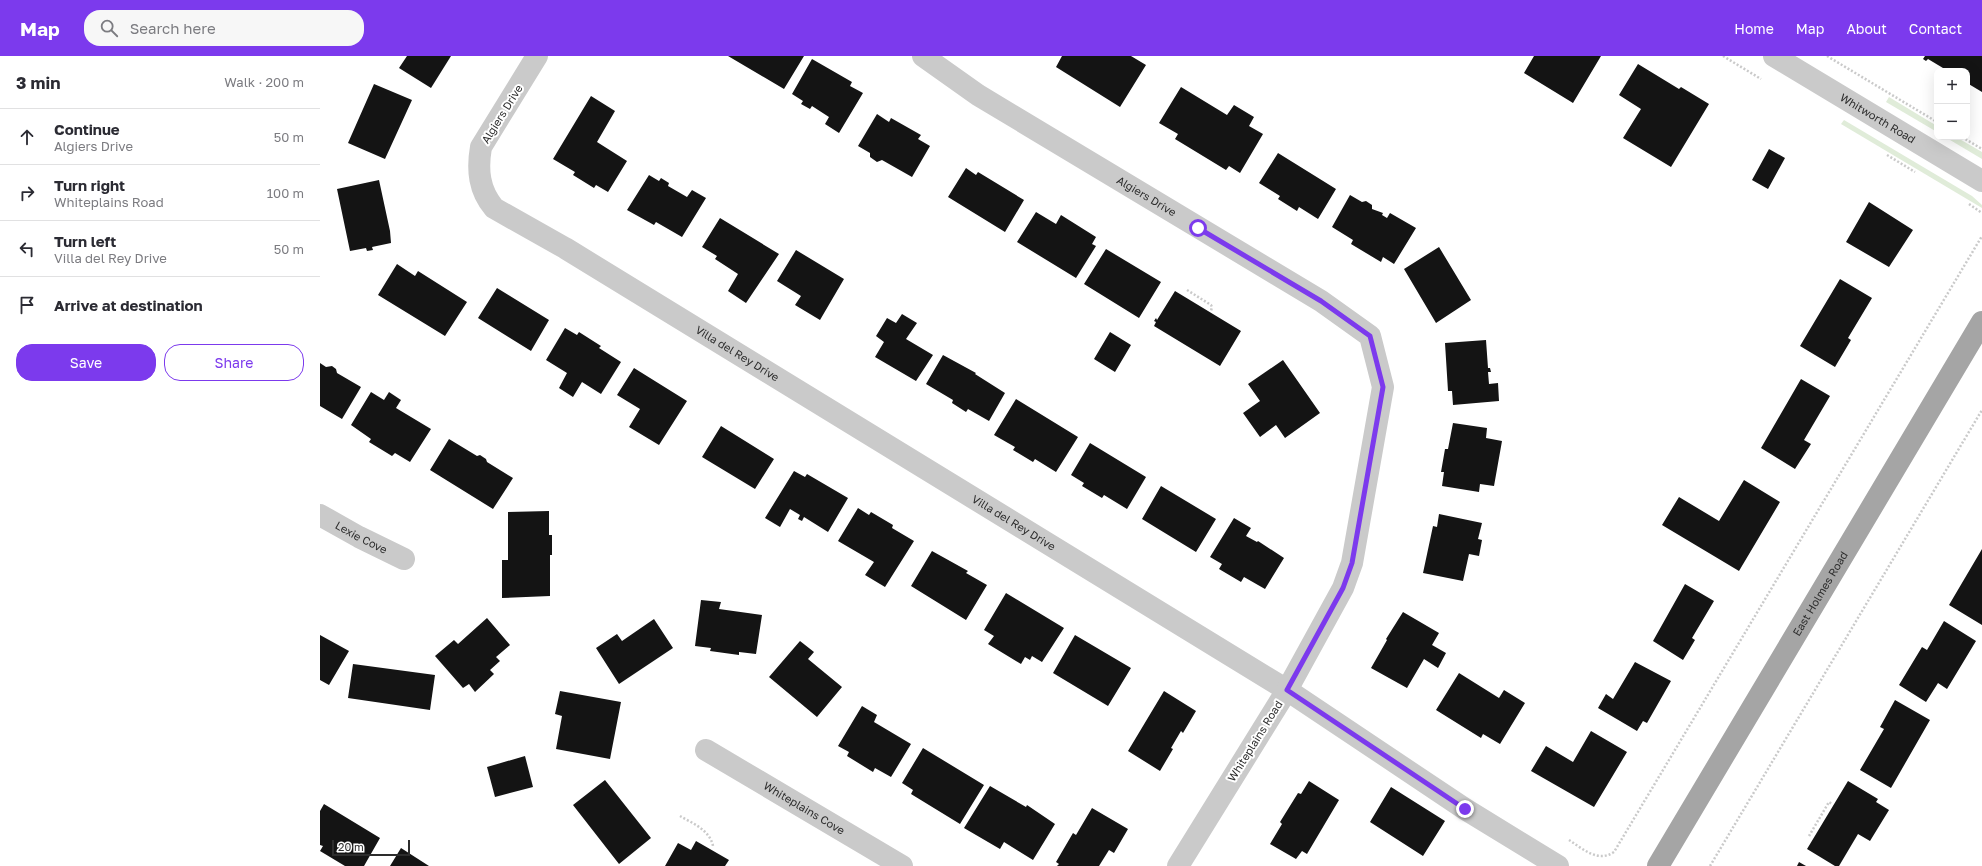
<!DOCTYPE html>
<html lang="en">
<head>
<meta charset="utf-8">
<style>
	body { margin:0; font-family:"Golos Text",sans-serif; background:#f7f7f7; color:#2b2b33 }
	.controls { position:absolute; right:12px; top:12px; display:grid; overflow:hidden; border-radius:8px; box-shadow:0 4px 16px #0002 }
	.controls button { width:36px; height:36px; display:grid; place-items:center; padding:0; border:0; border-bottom:1px solid #e1e1e2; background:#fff; color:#2b2b33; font:20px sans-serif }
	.scale { position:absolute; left:12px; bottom:10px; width:78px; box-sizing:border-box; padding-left:4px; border:2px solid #2d2d2d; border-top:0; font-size:11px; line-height:14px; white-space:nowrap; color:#2d2d2d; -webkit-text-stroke:3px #fff; paint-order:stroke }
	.stop { position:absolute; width:12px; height:12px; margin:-9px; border:3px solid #7c3aed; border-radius:50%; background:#fff }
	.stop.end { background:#7c3aed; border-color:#fff; box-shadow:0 1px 4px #0008 }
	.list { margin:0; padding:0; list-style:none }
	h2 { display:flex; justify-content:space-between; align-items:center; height:52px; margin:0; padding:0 16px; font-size:17px }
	h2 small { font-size:13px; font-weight:400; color:#7c7c81 }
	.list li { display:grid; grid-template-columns:26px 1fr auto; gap:12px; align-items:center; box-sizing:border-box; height:56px; padding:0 16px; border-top:1px solid #e1e1e2 }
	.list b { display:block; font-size:15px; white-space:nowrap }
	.list p { margin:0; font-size:13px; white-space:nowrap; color:#7c7c81 }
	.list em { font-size:13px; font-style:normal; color:#7c7c81 }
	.actions { display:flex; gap:8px; padding:12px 16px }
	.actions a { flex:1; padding:9px 0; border:1px solid #7c3aed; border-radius:16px; text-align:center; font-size:14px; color:#7c3aed }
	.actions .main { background:#7c3aed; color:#fff }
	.icon { flex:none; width:22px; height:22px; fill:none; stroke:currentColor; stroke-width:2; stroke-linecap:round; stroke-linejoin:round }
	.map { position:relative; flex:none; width:1662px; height:810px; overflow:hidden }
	header { display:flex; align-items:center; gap:24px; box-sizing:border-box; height:56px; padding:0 20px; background:#7c3aed; color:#fff }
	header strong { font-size:19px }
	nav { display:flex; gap:22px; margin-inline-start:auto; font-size:14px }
	.search { width:280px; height:36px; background:#f7f7f7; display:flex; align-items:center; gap:10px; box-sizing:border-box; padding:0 14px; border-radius:16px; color:#7c7c81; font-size:15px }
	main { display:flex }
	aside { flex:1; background:#fff }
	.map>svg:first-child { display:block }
	.green { fill:#e0ecd9 }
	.building { fill:#141414 }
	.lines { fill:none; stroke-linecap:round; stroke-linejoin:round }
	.path { stroke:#cacaca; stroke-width:2.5; stroke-dasharray:2 2; stroke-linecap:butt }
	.minor { stroke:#cacaca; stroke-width:22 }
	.major { stroke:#a5a5a5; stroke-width:22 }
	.route { stroke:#7c3aed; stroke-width:5 }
	.labels { text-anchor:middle; stroke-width:4; stroke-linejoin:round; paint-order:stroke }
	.street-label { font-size:11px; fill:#2d2d2d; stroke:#fff }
</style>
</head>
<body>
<header>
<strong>Map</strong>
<div class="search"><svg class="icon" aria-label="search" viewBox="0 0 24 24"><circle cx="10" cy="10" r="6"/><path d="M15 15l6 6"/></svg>Search here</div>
<nav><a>Home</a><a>Map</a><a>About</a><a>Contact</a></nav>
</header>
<main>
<aside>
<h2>3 min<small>Walk · 200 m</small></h2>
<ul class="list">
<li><svg class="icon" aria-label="ahead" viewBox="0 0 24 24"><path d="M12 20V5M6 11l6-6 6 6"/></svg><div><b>Continue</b><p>Algiers Drive</p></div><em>50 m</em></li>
<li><svg class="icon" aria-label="right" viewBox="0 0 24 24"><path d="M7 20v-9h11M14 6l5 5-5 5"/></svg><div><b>Turn right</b><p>Whiteplains Road</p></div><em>100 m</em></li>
<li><svg class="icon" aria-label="left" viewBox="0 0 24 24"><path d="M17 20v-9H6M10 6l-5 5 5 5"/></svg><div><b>Turn left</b><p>Villa del Rey Drive</p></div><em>50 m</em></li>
<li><svg class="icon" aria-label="arrive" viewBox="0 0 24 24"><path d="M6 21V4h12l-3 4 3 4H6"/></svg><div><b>Arrive at destination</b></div></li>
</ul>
<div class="actions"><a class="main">Save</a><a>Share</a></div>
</aside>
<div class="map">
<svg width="1662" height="810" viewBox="0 0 1662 810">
	<rect width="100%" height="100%" fill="#fff"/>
	<!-- green -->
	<path class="green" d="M1569 41 1617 70V76L1566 46Z
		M1524 64 1652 140 1662 149V152L1521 68Z
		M1625 81H1636L1662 96V103Z"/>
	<!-- building -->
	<path class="building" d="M87 0H131L111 32 79 12Z
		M408 0H484L464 33Z
		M742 0H811L826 9 800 51 736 11Z
		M1214 0H1281L1253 47 1204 17Z
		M1605 0H1662V36L1647 27V15H1628L1608 3 1606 5 1603 3Z
		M492 3 532 26 530 30 543 37 519 77 505 68 509 61 492 50 490 53 481 48 483 45 472 38Z
		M1318 8 1359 33 1361 31 1389 48 1351 111 1303 82 1321 53 1299 39Z
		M54 28 92 44 65 103 28 87Z
		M861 31 907 59 914 49 934 61 929 70 943 78 920 117 909 110 906 114 855 83 858 78 839 67Z
		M271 40 295 55 277 86 307 105 288 136 276 129 274 132 253 119 255 116 233 103Z
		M557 58 569 66 571 62 601 79 598 83 610 90 592 121 562 104 557 106 550 101V97L538 90Z
		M1449 93 1465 102 1448 133 1432 124Z
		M958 97 1016 133 998 163 979 151 977 155 958 143 960 140 939 127Z
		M646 112 656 119 658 116 704 144 685 176 628 141Z
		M329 119 339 125 341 122 349 127 348 130 367 141 372 134 386 142 362 181 336 166 334 169 307 154Z
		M59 124 70 175 71 187 52 191 53 194 47 195 46 192 30 195 17 133Z
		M1030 139 1042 146 1046 145 1052 149V153L1063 157 1062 159 1067 162 1070 157 1096 172 1074 208 1063 201 1061 206 1031 188 1033 184 1012 171Z
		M1549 146 1593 174 1569 211 1526 186Z
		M716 156 736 168 741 159 776 181 772 188 776 190 756 222 697 186Z
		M400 162 459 198 426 247 408 235 418 218 395 203 397 200 382 191Z
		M1119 191 1151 244 1116 267 1084 213Z
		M786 193 841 226 819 262 764 228Z
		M476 194 524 223 500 264 475 249 481 240 457 225Z
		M77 208 95 220 98 215 147 246 125 280 58 239Z
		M1520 223 1552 242 1528 282 1531 284 1515 311 1480 290Z
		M177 232 229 264 211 295 158 262Z
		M855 235 921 275 900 310 834 270 836 266 834 265 836 262 837 264Z
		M582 258 597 267 586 283 613 299 596 325 555 301 564 286 556 280 567 262 576 267Z
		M245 272 257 279 259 276 281 290 279 292 301 306 281 338 262 326 253 341 239 332 247 317 226 304Z
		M790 276 811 289 795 316 774 303Z
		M1166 284 1168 312H1170L1171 316H1168L1169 328 1178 327 1179 345 1133 349 1132 335H1128L1125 287Z
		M623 299 656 317 655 318 685 337 669 365 648 353 646 356 632 347 633 344 606 328Z
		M963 304 1000 357 965 382 956 369 940 381 923 357 940 345 928 328Z
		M0 307 6 311 12 310 16 313 17 317 41 331 22 363 0 350Z
		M314 312 367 345 339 389 309 371 320 353 297 339Z
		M1481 323 1510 340 1484 384 1491 388 1475 413 1441 392Z
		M51 336 64 344 69 336 81 344 76 352 111 373 90 406 75 397 72 400 49 386 51 383 31 369Z
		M696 343 758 381 736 416 715 403 713 406 693 394 695 391 674 379Z
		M1133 367 1167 372 1166 382 1182 385 1174 430 1160 428 1159 436 1122 430 1124 416H1121L1125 393H1128Z
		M401 370 454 403 435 433 382 401Z
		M129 383 157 400 160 399 166 403 167 406 193 422 173 453 110 414Z
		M770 387 826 421 807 453 784 439 782 442 762 430 764 427 751 419Z
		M474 415 485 421 487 418 528 442 508 476 484 461 482 465 478 463 480 459 470 453 460 471 445 462Z
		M1424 424 1460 446 1419 515 1342 469 1359 441 1399 465Z
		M841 430 896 463 876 496 822 463Z
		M538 452 549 459 551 456 573 469 572 472 594 485 565 531 545 519 554 506 518 485Z
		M229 455V479H232V499H230V540L182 542V504H188V456Z
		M1119 458 1162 467 1158 483 1162 484 1159 500 1149 498 1143 525 1103 517 1113 470 1117 471Z
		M914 462 931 472 926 480 937 486 938 485 964 502 945 533 924 521 921 526 899 513 902 508 890 501Z
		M1662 493V569L1629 549Z
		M612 495 648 515 646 517 667 529 646 564 591 530Z
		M1365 528 1394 545 1372 582 1375 584 1363 604 1333 585Z
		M686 537 744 572 722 606 712 600 710 604 705 601 701 608 668 588 674 580 664 574Z
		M381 544 401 546 399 553 442 559 436 598 419 596V599L390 595 391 592 375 590Z
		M1083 556 1119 577 1112 589 1126 597 1118 612 1104 603 1087 632 1051 612 1067 584 1066 583Z
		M167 562 190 589 176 601 180 605 170 614 174 618 155 636 149 628 143 632 115 600 134 584 138 588Z
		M334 563 353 592 299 628 276 592 297 578 302 585Z
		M1624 565 1656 585 1627 633 1618 627 1606 646 1579 629 1602 591 1607 594Z
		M0 579 29 595 9 629 0 624Z
		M755 579 811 612 788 650 733 617Z
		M480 585 494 596 488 603 522 631 497 661 449 621Z
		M1315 606 1351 625 1327 667 1323 665 1317 675 1278 652 1286 638 1293 643Z
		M33 608 115 619 110 654 28 642Z
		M1139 617 1179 642 1184 634 1205 647 1180 688 1163 678 1161 682 1116 654Z
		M240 635 301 646 290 703 236 693 242 660 235 658Z
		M844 635 876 655 863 677 861 675 851 692 853 693 840 715 808 695Z
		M1575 644 1610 664 1571 732 1540 714 1564 673 1560 671Z
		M542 650 557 659 554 666 591 688 571 721 555 712 553 716 527 700 529 696 518 690Z
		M1271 675 1307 696 1274 751 1211 715 1226 690 1253 706Z
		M603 692 664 729 640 768 591 738 593 734 582 727Z
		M205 700 213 731 175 741 167 711Z
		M285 724 331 782 299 808 253 749Z
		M989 725 1019 744 987 798 982 795 976 803 950 788 962 768 960 766 978 737 981 738Z
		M1528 725 1558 743 1556 746 1569 754 1550 785 1538 778 1519 810H1515L1487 793Z
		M670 730 706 751 707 749 735 768 713 804 684 786 680 793 644 772Z
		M1071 731 1125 765 1103 800 1050 766Z
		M4 748 60 782 44 810H25L0 795 3 790 0 789V755Z
		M772 752 808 773 794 797 789 794 779 810H737L739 808 736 806 753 777 756 779Z
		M376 785 409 804 405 810H345L358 787 371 794Z
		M81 792 109 810H70Z
		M1479 806 1486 810H1477Z"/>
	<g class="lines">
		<!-- path -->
		<path class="path" d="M1403 0 1441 23
			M1507 0 1617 66
			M1642 81 1662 93
			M1567 99 1595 116
			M1649 148 1662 157
			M867 234 891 249 892 251 891 255
			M360 760C372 767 390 774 393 790
			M1489 780 1509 746 1512 748
			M1249 784C1263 793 1278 807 1294 796L1662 180
			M1390 810 1662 354"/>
		<!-- minor -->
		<g class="minor">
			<path id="s1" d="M217 0 161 91C157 114 159 134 174 152L245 192 967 634 1145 753 1238 810"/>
			<path id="s2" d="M603 0 658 39 1001 245 1050 280 1063 331 1032 507 1023 532 967 634 858 810"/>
			<path id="s3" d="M1454 0 1662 125"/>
			<path id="s4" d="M0 459 39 481 84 503"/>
			<path id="s5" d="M386 694 582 810"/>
		</g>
		<!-- major -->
		<path class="major" id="s6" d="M1338 810 1662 266"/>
	</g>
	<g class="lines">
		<!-- route -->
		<path class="route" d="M878 172 1001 245 1050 280 1063 331 1032 507 1023 532 967 634 1145 753"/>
	</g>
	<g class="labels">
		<!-- street labels -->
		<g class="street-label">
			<text transform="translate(182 58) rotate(-58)" y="4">Algiers Drive</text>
			<text dy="4" stroke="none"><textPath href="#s3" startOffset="121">Whitworth Road</textPath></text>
			<text dy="4" stroke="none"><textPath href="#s2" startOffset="264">Algiers Drive</textPath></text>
			<text dy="4" stroke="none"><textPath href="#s1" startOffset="455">Villa del Rey Drive</textPath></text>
			<text dy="4" stroke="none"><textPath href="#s1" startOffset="779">Villa del Rey Drive</textPath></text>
			<text dy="4" stroke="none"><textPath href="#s4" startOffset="47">Lexie Cove</textPath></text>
			<text dy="4" stroke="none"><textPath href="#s6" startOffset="317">East Holmes Road</textPath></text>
			<text transform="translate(935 685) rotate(-58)" y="4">Whiteplains Road</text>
			<text dy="4" stroke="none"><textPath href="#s5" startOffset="114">Whiteplains Cove</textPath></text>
		</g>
	</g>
</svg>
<div class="controls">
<button>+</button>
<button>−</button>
</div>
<div class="scale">20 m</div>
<div class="stop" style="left:878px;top:172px"></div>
<div class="stop end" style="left:1145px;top:753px"></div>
</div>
</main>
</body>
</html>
